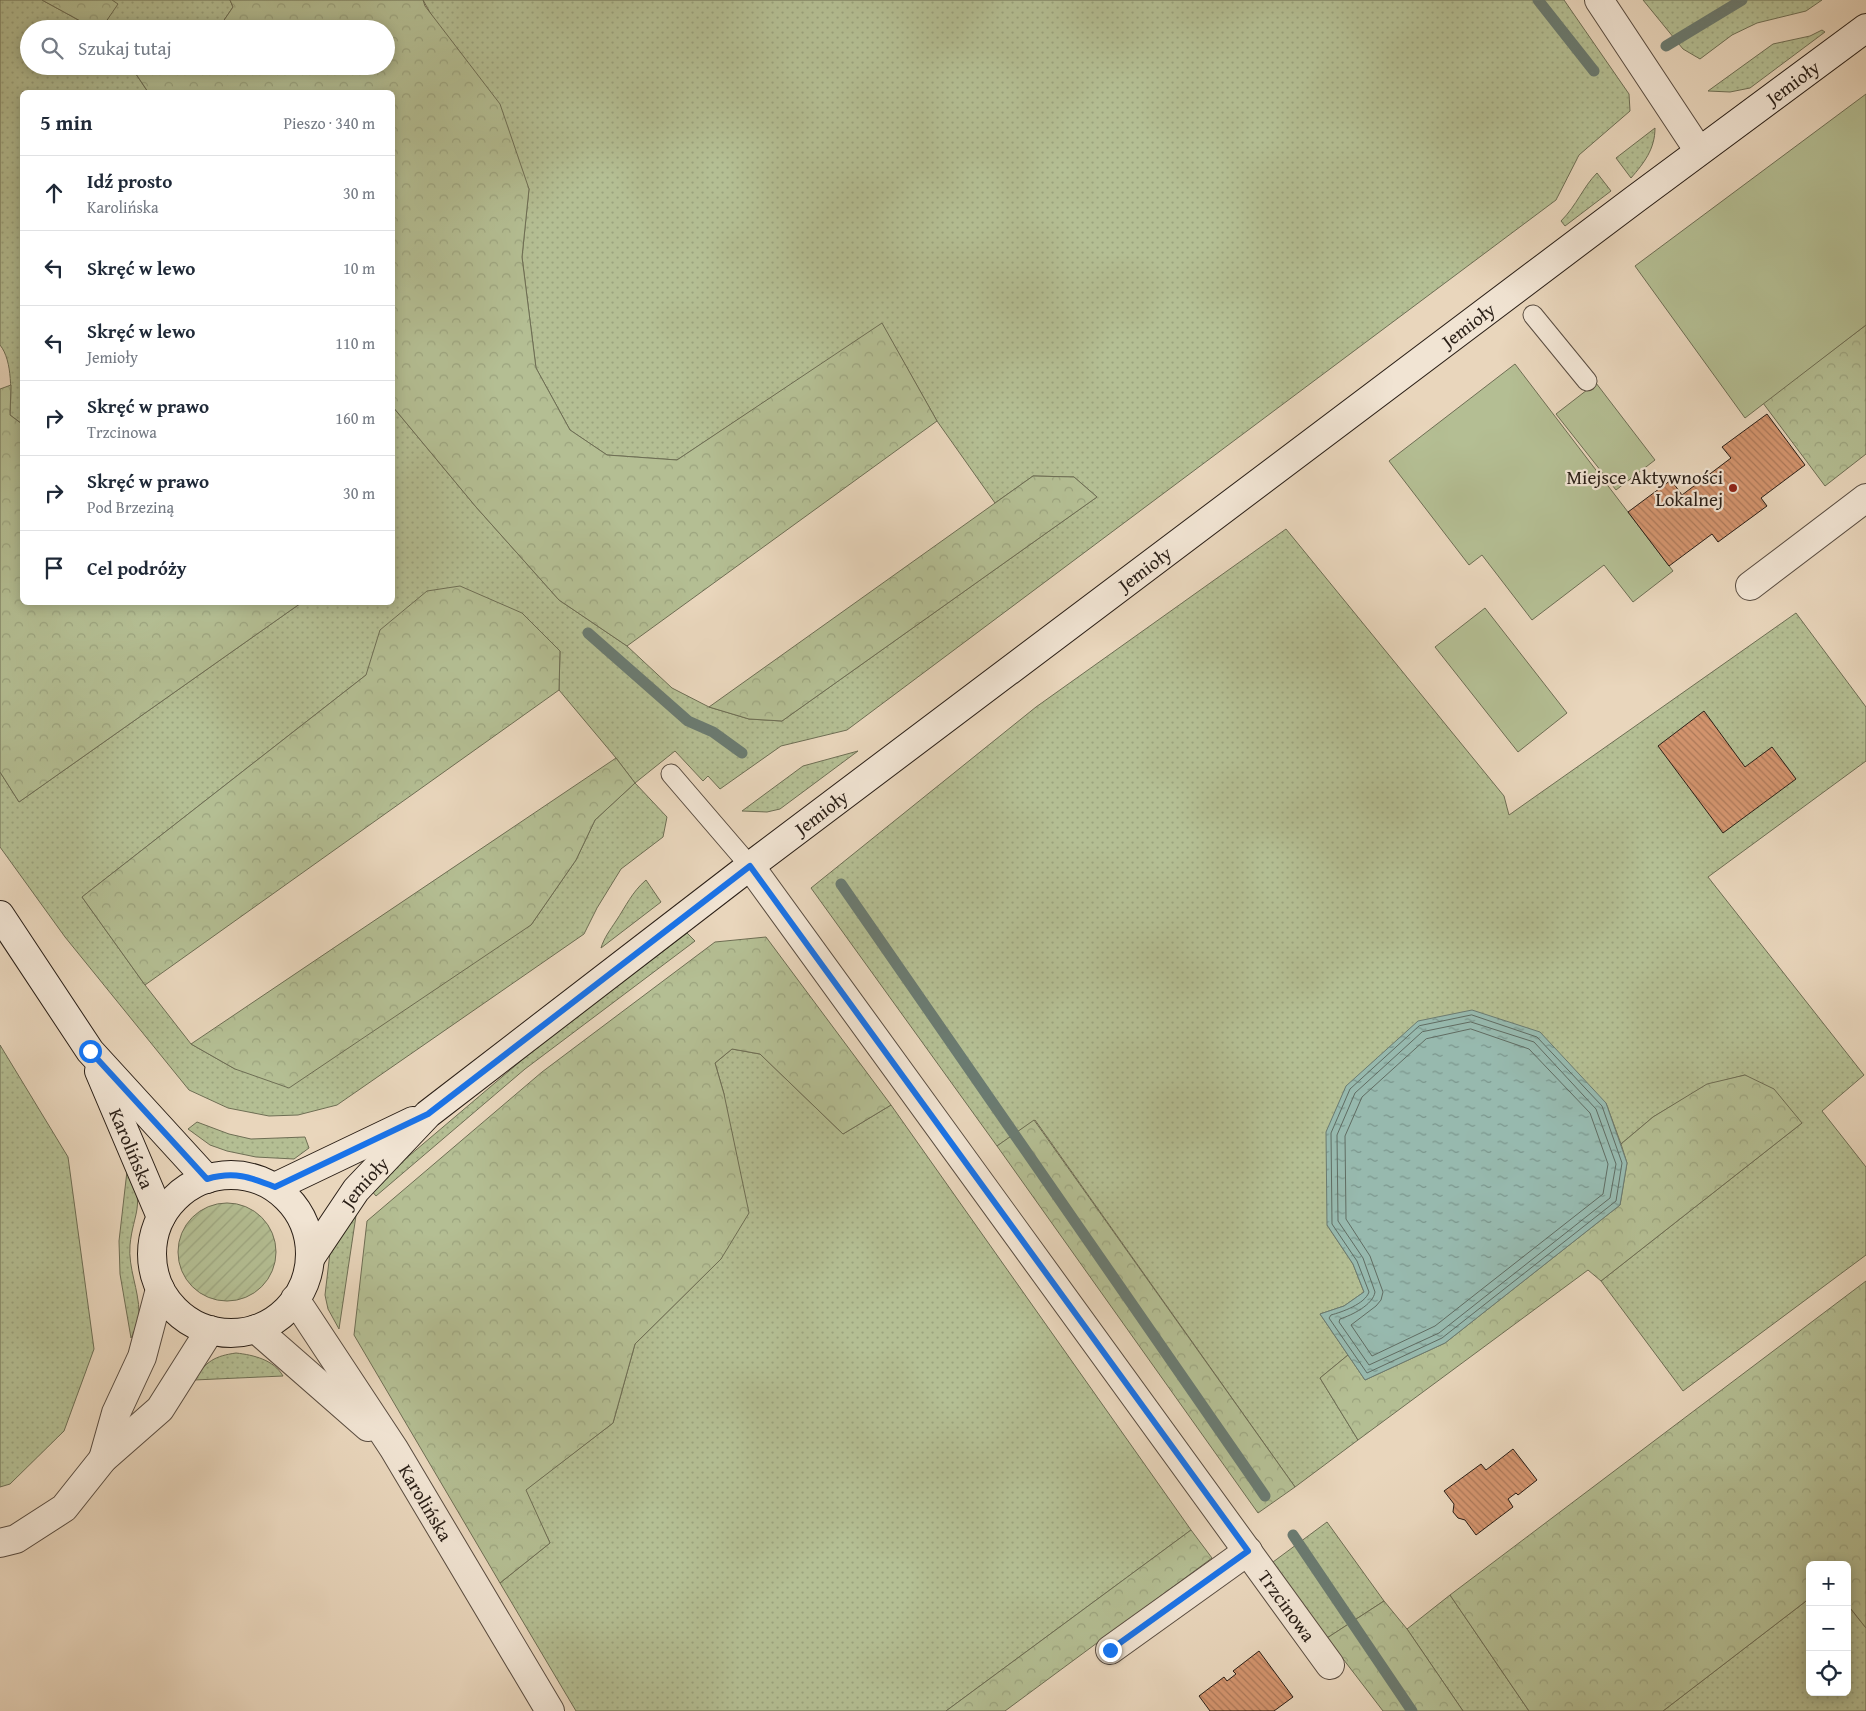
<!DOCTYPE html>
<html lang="pl">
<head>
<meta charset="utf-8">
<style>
	body { margin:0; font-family:"Gentium Book Plus",serif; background:#f6f6f7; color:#1f2937 }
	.controls { position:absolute; right:15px; bottom:15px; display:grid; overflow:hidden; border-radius:8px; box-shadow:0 2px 12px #0003 }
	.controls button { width:45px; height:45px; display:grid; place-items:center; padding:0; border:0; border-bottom:1px solid #e0e1e3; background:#fff; color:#1f2937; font:25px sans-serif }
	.stop { position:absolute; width:15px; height:15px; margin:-11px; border:4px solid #1a73e8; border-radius:50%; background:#fff }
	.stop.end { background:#1a73e8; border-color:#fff; box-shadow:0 1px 5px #0008 }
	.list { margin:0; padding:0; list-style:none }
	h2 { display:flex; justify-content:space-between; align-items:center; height:65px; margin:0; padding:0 20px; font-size:21px }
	h2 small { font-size:16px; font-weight:400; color:#747a83 }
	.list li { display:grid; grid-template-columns:32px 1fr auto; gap:15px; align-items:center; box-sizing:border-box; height:75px; padding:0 20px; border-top:1px solid #e0e1e3 }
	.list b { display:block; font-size:19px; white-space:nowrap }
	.list p { margin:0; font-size:16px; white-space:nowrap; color:#747a83 }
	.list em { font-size:16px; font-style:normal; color:#747a83 }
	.icon { flex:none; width:28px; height:28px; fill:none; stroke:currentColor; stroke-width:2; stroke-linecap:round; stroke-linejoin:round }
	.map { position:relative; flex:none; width:1866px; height:1711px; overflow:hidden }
	.search { position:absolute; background:#fff; box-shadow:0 2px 12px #0003; left:20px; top:20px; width:375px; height:55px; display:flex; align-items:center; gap:12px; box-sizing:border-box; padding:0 18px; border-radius:28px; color:#747a83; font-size:19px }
	.panel { position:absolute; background:#fff; box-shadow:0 2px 12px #0003; left:20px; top:90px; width:375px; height:515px; border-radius:8px }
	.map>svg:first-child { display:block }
	.grass { fill:url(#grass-dots); stroke:#6e6e54; fill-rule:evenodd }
	.forest { fill:url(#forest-crowns); stroke:#6e6e54 }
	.park { fill:#b4be93; stroke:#6e6e54 }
	.garden { fill:url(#garden-furrows); stroke:#6e6e54 }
	.water { fill:url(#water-ripples); stroke:#6b7b71 }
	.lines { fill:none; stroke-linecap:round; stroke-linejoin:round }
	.shore { stroke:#606c62; stroke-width:1 }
	.stream { stroke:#6b7b71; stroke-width:11 }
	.building { fill:url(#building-back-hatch); stroke:#291e16 }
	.lane-casing { stroke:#594c40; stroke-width:21 }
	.street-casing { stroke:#594c40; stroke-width:30 }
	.secondary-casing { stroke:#291e16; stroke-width:30 }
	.lane { stroke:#f1e4d3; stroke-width:19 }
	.street { stroke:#f1e4d3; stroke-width:28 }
	.secondary { stroke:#f1e4d3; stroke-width:28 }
	.route { stroke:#1a73e8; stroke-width:6 }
	.poi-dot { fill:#8f2418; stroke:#f1e4d3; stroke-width:2 }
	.labels { text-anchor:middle; stroke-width:4.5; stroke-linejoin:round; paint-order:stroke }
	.street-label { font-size:19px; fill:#291e16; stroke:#f1e4d3 }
	.poi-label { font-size:19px; fill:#291e16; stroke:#f1e4d3; text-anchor:end }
</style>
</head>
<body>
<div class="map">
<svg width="1866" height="1711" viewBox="0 0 1866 1711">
	<defs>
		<pattern id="grass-dots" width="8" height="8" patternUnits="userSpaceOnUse" patternTransform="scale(1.25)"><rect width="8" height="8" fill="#b4be93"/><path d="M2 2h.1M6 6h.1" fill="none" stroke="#9ba37e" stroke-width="1.8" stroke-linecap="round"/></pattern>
		<pattern id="forest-crowns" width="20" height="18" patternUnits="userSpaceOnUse" patternTransform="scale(1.25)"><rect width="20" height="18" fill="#b4be93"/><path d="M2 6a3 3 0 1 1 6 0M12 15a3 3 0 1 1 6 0" fill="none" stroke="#9ba37e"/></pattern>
		<pattern id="garden-furrows" width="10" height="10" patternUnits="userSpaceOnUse" patternTransform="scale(1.25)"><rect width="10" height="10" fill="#b4be93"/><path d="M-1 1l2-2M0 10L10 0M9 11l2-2" fill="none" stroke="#9ba37e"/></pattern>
		<pattern id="water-ripples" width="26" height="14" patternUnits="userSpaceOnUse" patternTransform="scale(1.25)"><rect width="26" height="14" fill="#97b9ae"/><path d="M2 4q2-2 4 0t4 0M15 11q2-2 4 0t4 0" fill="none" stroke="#7b968d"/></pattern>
		<pattern id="building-back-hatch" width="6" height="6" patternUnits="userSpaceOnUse" patternTransform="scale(1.25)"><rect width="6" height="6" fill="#d4956f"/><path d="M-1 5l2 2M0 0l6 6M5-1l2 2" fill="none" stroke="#ac795a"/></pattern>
	</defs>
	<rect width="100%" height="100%" fill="#e9d6bc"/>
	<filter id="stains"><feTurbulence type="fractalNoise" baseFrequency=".004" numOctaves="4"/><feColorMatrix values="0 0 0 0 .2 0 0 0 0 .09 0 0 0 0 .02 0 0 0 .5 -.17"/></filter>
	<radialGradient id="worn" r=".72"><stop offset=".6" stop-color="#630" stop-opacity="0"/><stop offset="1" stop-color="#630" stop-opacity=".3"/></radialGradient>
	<!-- grass -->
	<path class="grass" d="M0 0H42L95 29H29V66H155L136 74 148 92H22V424L10 415C11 395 13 361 0 345Z
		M112 0H230L233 7 218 29H101L117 4Z
		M423 0H1564L1629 94 1630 111 1579 155 1556 200 847 730 781 746 720 789 708 776 703 781 675 751 635 783 667 817 663 837 621 869 597 908 584 934 337 1105 298 1115 269 1116 228 1108 189 1090 65 937 0 847V772L19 802 301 603 392 602 393 407 476 507 559 600 627 646 672 688 709 707 749 719 782 721 1097 497 1074 477 1033 476 995 503 937 421 882 324 677 460 607 455 570 430 536 368 522 257 529 189ZM560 651 559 690 616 758 635 783 595 820 576 860 531 925 235 1069 191 1044 145 985 82 897 366 675Z
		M1643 0H1822L1806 11 1757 23 1732 35 1700 59 1683 49Z
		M1822 30 1825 32 1750 88 1730 92 1708 91 1773 44 1810 36Z
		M1655 128C1655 149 1644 163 1631 178L1616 158Z
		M1597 173 1611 191 1565 226 1561 221C1577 205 1583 187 1597 173Z
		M1286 529 1504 796 1509 815 1796 613 1866 707V761L1708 877 1864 1075 1822 1111 1866 1167V1255L1683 1391 1601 1281 1802 1123 1745 1075 1707 1085 1653 1117 1621 1144 1606 1103 1327 1225 1353 1264 1364 1292 1344 1306 1320 1314 1348 1355 1320 1378 1358 1440 1295 1487 1035 1120 997 1146 811 888 1036 707Z
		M858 751 780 809 767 812 742 811 803 766Z
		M646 880 661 902 601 948C604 938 610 930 616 921 626 906 632 892 646 880Z
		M687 933 695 941 525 1069 376 1196 370 1189 542 1043Z
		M0 1045 68 1157 94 1349 64 1431 10 1484 0 1487Z
		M732 1049 760 1054 843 1134 891 1105 1191 1530 946 1711H576L500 1583 550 1543 525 1490 613 1423 635 1344 721 1259 724 1094 715 1063Z
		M197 1122 229 1134 251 1139 305 1137 309 1148 294 1159 256 1157 227 1151 210 1145 188 1129Z
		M127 1171C147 1203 133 1213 130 1245 128 1268 139 1290 139 1313 139 1322 135 1330 131 1338L120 1274 119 1241Z
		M357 1209 339 1329 328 1309 325 1295 331 1244Z
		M236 1353C254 1355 274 1360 283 1376L194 1380C206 1361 215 1356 236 1353Z
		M1327 1522 1384 1601 1327 1638 1273 1562Z
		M1450 1595 1529 1711H1463L1407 1629Z
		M1810 1598V1692H1847V1604L1866 1628V1711H1663Z"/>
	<!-- forest -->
	<path class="forest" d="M42 0H112L118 4 101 29H95Z
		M230 0H423L425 6 500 104 529 189 522 257 536 368 570 430 607 455 677 460 882 323 937 421 627 646 559 600 476 507 393 407 392 92H148L136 74 155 66H386V29H218L233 7Z
		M1866 325V454L1825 486 1763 403Z
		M11 385 10 415 22 424V602L301 603 19 802 0 772V389Z
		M1033 476 1074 477 1097 497 782 721 749 719 709 707Z
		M460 586 522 613 560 651 559 690 145 985 82 897 366 675 380 630 427 591Z
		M616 758 635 783 595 820 576 860 531 925 289 1088 235 1069 191 1044Z
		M766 937 891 1105 843 1134 760 1054 732 1049 715 1063 724 1094 749 1213 721 1259 635 1344 613 1423 526 1490 550 1543 500 1583 354 1335 367 1221 542 1072 715 942Z
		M1745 1075 1774 1089 1802 1123 1601 1281 1588 1270 1358 1440 1320 1378 1348 1355 1365 1380 1445 1343 1620 1205 1627 1163 1621 1144 1653 1117 1707 1084Z
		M1034 1120 1295 1487 1258 1513 997 1146Z
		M1866 1281V1628L1847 1604V1565H1810V1598L1663 1711H1529L1450 1595Z
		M1191 1530 1212 1558 1005 1711H946Z
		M1384 1601 1407 1629 1463 1711H1383L1327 1638Z"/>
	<!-- park -->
	<path class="park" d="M1866 94V325L1745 418 1635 266Z
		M1515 364 1673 571 1633 602 1604 565 1532 620 1482 555 1469 565 1389 461Z
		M1596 383 1655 460 1616 490 1556 414Z
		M1485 608 1567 713 1518 752 1435 647Z"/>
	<!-- garden -->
	<path class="garden" d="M178 1252a49 49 0 1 1 98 0a49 49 0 1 1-98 0Z"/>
	<!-- water -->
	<path class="water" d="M1472 1010 1540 1032 1606 1103 1627 1163 1620 1205 1445 1343 1365 1380 1320 1314 1344 1306 1364 1292 1353 1264 1327 1225 1326 1132 1346 1086 1418 1021Z"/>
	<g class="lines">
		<!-- shore -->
		<path class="shore" d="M1472 1015 1537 1037 1602 1106 1622 1163 1616 1201 1442 1338 1367 1373 1329 1318 1331 1315C1342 1312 1365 1304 1369 1292L1357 1261 1332 1224 1331 1133 1350 1089 1419 1026Z
			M1471 1022 1534 1042 1596 1109 1616 1164 1610 1198 1439 1333 1369 1365 1339 1322 1340 1319C1352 1315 1373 1305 1375 1292L1363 1258 1338 1221 1337 1135 1355 1093 1422 1032Z
			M1471 1029 1529 1049 1590 1113 1608 1164 1603 1194 1435 1326 1372 1356 1351 1325 1376 1306 1381 1300 1383 1292 1370 1256 1346 1219 1345 1136 1362 1097 1426 1039Z"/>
		<!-- stream -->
		<path class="stream" d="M1538 0 1594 71
			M1666 46 1742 0
			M588 633 688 721 713 732 742 753
			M841 884 1265 1496
			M1293 1535 1412 1711"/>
	</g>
	<!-- building -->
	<path class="building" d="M1767 414 1805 465 1761 498 1767 506 1718 542 1712 534 1669 566 1628 512 1671 480 1682 495 1731 458 1722 447Z
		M1704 711 1745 767 1772 747 1796 779 1723 833 1658 746Z
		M1513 1449 1537 1480 1518 1495 1516 1493 1508 1499 1513 1507 1476 1535 1465 1520 1458 1518 1453 1512 1454 1504 1444 1491 1481 1464 1486 1470Z
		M1259 1651 1293 1697 1274 1711H1210L1199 1696 1224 1677 1227 1681 1236 1674 1233 1671Z"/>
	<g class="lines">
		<!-- lane casing -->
		<g class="lane-casing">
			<path id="lane" d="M1533 315 1587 381
				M671 774 750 866"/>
		</g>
		<!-- street casing -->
		<g class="street-casing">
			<g id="street">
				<path d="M1599 0 1699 151"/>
				<path d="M1750 586 1866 498"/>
				<path id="s1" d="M750 866 1330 1665"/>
				<path id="s2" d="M295 1299 394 1449 550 1711"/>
				<path d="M256 1329 368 1427"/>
				<path d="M103 1459 116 1413 142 1357 160 1289"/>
				<path d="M0 1543 16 1539 64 1508 103 1459 160 1409 210 1330"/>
				<path d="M1110 1650 1248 1551"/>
			</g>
		</g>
		<!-- secondary casing -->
		<g class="secondary-casing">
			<g id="secondary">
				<path d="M0 915 90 1051 207 1179"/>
				<path id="s3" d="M99 1071 161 1217"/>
				<circle cx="231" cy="1254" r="79"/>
				<path d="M275 1187 413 1121"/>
				<path id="s4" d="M311 1257 356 1190 428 1114 750 866 1634 200 1866 28"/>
			</g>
		</g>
		<!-- lane -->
		<use href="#lane" class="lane"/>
		<!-- street -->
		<use href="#street" class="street"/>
		<!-- secondary -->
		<use href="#secondary" class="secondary"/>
	</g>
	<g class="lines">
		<!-- route -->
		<path class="route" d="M90 1051 207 1179C234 1171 250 1177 275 1187L428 1114 750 866 1248 1551 1110 1650"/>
	</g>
	<!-- markers -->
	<circle class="poi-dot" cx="1733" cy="488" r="5"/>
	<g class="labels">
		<!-- street labels -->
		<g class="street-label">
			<text dy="7" stroke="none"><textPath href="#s4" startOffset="1896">Jemioły</textPath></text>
			<text dy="7" stroke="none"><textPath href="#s4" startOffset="1491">Jemioły</textPath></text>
			<text dy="7" stroke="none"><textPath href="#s4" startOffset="1086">Jemioły</textPath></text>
			<text dy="7" stroke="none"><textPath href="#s4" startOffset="681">Jemioły</textPath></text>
			<text dy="7" stroke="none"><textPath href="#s3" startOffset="84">Karolińska</textPath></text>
			<text dy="7" stroke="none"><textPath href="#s4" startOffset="92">Jemioły</textPath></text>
			<text dy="7" stroke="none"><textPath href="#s2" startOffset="242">Karolińska</textPath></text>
			<text dy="7" stroke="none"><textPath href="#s1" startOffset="914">Trzcinowa</textPath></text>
		</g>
		<!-- poi labels -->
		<g class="poi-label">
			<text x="1723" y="484">Miejsce Aktywności<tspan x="1723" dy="22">Lokalnej</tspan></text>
		</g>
	</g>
	<rect width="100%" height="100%" filter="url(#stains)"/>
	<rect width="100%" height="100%" fill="url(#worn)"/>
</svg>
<div class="controls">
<button>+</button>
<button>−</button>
<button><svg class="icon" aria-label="locate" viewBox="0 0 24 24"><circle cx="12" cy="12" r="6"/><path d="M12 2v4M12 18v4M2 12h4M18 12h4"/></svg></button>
</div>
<div class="stop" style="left:90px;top:1051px"></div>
<div class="stop end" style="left:1110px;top:1650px"></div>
<div class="search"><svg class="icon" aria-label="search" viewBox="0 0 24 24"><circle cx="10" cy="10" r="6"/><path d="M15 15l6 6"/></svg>Szukaj tutaj</div>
<section class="panel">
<h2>5 min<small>Pieszo · 340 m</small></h2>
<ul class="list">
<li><svg class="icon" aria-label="ahead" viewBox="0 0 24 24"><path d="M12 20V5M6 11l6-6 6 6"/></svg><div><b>Idź prosto</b><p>Karolińska</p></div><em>30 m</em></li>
<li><svg class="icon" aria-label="left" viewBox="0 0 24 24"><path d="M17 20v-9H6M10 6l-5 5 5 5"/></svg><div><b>Skręć w lewo</b></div><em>10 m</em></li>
<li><svg class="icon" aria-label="left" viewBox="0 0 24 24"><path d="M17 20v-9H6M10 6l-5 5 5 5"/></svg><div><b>Skręć w lewo</b><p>Jemioły</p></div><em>110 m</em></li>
<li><svg class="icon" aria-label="right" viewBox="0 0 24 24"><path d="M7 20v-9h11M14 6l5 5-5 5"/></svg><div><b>Skręć w prawo</b><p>Trzcinowa</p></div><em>160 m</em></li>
<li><svg class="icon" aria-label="right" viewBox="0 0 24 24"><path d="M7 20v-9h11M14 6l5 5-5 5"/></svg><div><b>Skręć w prawo</b><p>Pod Brzeziną</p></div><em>30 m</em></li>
<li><svg class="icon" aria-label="arrive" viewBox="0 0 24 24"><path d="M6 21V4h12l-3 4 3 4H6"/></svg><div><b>Cel podróży</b></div></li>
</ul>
</section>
</div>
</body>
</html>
